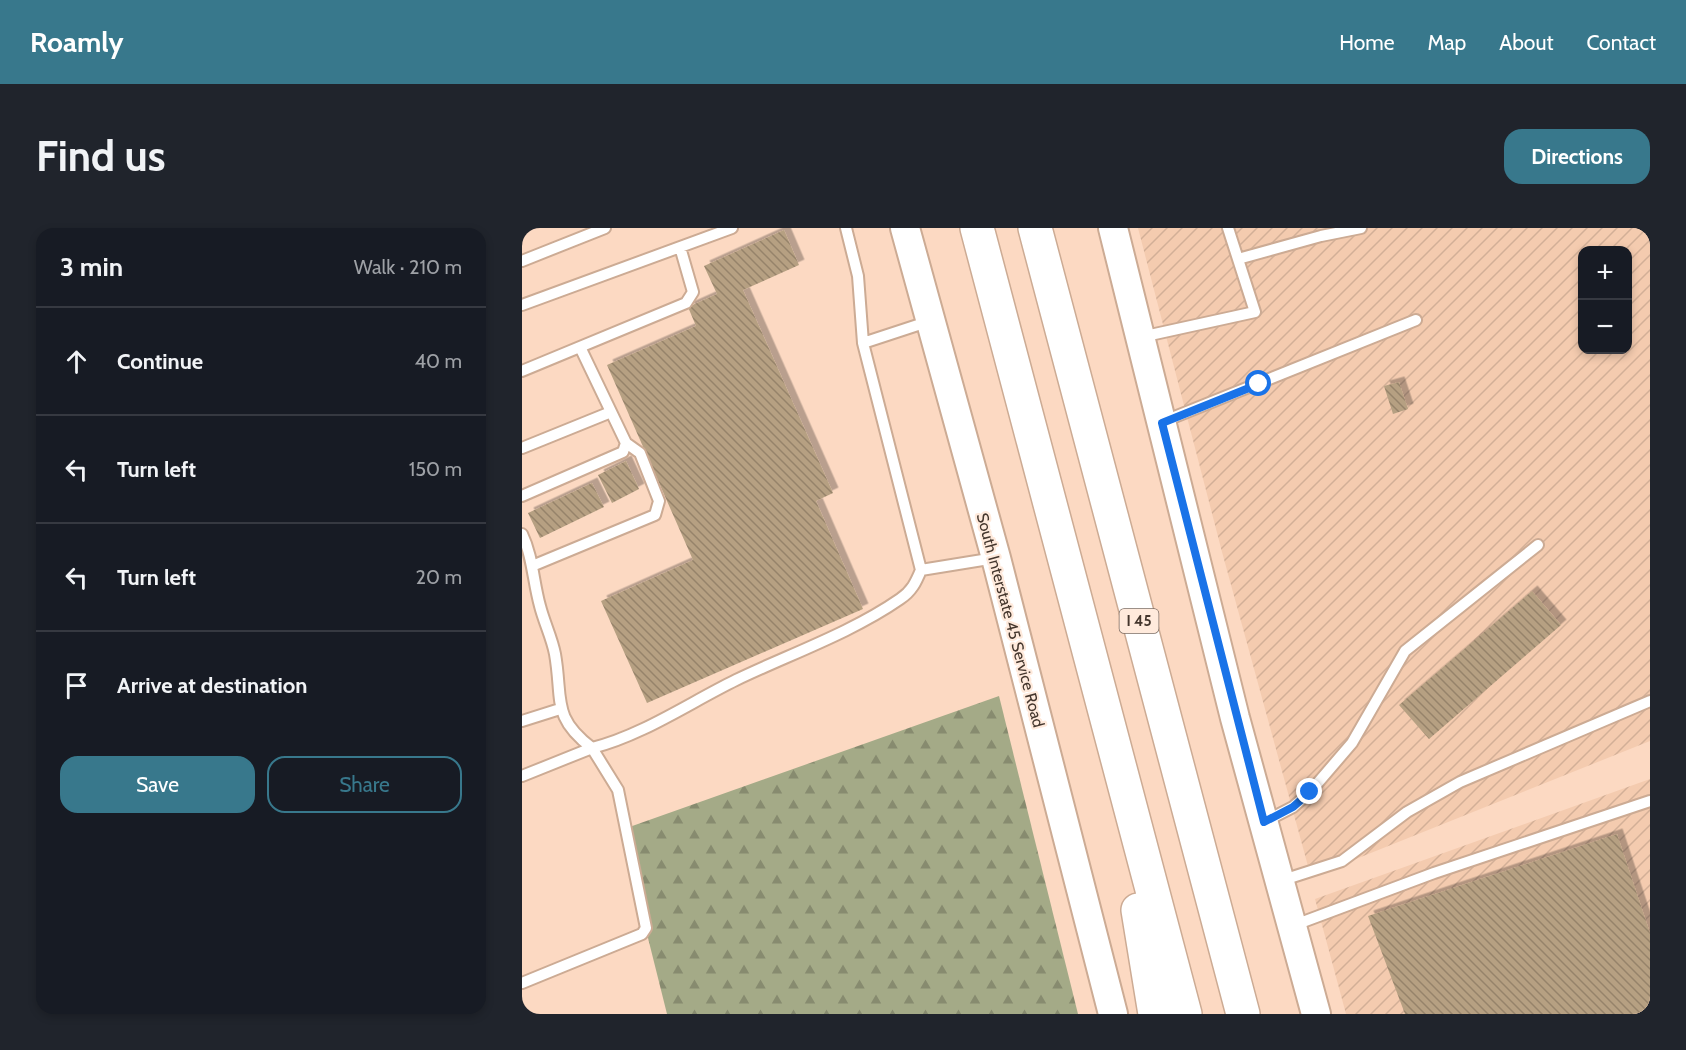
<!DOCTYPE html>
<html lang="en">
<head>
<meta charset="utf-8">
<style>
	body { margin:0; font-family:Cabin,sans-serif; background:#20242c; color:#f1f3f6 }
	.controls { position:absolute; right:18px; top:18px; display:grid; overflow:hidden; border-radius:12px; box-shadow:0 3px 9px #0003 }
	.controls button { width:54px; height:54px; display:grid; place-items:center; padding:0; border:0; border-bottom:2px solid #363941; background:#171b24; color:#f1f3f6; font:30px sans-serif }
	.stop { position:absolute; width:18px; height:18px; margin:-14px; border:4px solid #1a73e8; border-radius:50%; background:#fff }
	.stop.end { background:#1a73e8; border-color:#fff; box-shadow:0 2px 6px #0008 }
	.list { margin:0; padding:0; list-style:none }
	h2 { display:flex; justify-content:space-between; align-items:center; height:78px; margin:0; padding:0 24px; font-size:26px }
	h2 small { font-size:20px; font-weight:400; color:#9ea1a6 }
	.list li { display:grid; grid-template-columns:39px 1fr auto; gap:18px; align-items:center; box-sizing:border-box; height:108px; padding:0 24px; border-top:2px solid #363941 }
	.list b { display:block; font-size:22px; white-space:nowrap }
	.list em { font-size:20px; font-style:normal; color:#9ea1a6 }
	.actions { display:flex; gap:12px; padding:18px 24px }
	.actions a { flex:1; padding:14px 0; border:2px solid #38788c; border-radius:18px; text-align:center; font-size:21px; color:#38788c }
	.actions .main { background:#38788c; color:#fff }
	.icon { flex:none; width:33px; height:33px; fill:none; stroke:currentColor; stroke-width:2; stroke-linecap:round; stroke-linejoin:round }
	.map { position:relative; flex:none; width:1128px; height:786px; overflow:hidden; border-radius:18px }
	header { display:flex; align-items:center; gap:36px; box-sizing:border-box; height:84px; padding:0 30px; background:#38788c; color:#fff }
	header strong { font-size:28px }
	nav { display:flex; gap:33px; margin-inline-start:auto; font-size:21px }
	.intro { display:flex; align-items:center; justify-content:space-between; box-sizing:border-box; height:144px; padding:0 36px }
	h1 { margin:0; font-size:42px }
	.button { padding:15px 27px; border-radius:18px; background:#38788c; color:#fff; font-size:21px; font-weight:700 }
	main { display:flex; gap:36px; padding:0 36px }
	aside { flex:1; background:#171b24; border-radius:18px; box-shadow:0 3px 9px #0003 }
	.map>svg:first-child { display:block }
	.industrial { fill:url(#industrial-furrows); fill-rule:evenodd }
	.forest { fill:url(#forest-firs) }
	.building { fill:url(#building-back-hatch); filter:url(#shadow) }
	.lines { fill:none; stroke-linecap:round; stroke-linejoin:round }
	.lane-casing { stroke:#ccab94; stroke-width:14 }
	.secondary-casing { stroke:#ccab94; stroke-width:32 }
	.highway-casing { stroke:#ccab94; stroke-width:36 }
	.lane { stroke:#fff; stroke-width:10 }
	.secondary { stroke:#fff; stroke-width:28 }
	.highway { stroke:#fff; stroke-width:33 }
	.route { stroke:#1a73e8; stroke-width:8 }
	.labels { text-anchor:middle; stroke-width:4.5; stroke-linejoin:round; paint-order:stroke }
	.shield { fill:#ffeadc; stroke:#7c6c62; stroke-width:1.5 }
	.shield-label { font-size:15px; font-weight:bold; fill:#44362d }
	.street-label { font-size:16px; fill:#44362d; stroke:#ffeadc }
</style>
</head>
<body>
<header>
<strong>Roamly</strong>
<nav><a>Home</a><a>Map</a><a>About</a><a>Contact</a></nav>
</header>
<div class="intro"><h1>Find us</h1><a class="button">Directions</a></div>
<main>
<aside>
<h2>3 min<small>Walk · 210 m</small></h2>
<ul class="list">
<li><svg class="icon" aria-label="ahead" viewBox="0 0 24 24"><path d="M12 20V5M6 11l6-6 6 6"/></svg><div><b>Continue</b></div><em>40 m</em></li>
<li><svg class="icon" aria-label="left" viewBox="0 0 24 24"><path d="M17 20v-9H6M10 6l-5 5 5 5"/></svg><div><b>Turn left</b></div><em>150 m</em></li>
<li><svg class="icon" aria-label="left" viewBox="0 0 24 24"><path d="M17 20v-9H6M10 6l-5 5 5 5"/></svg><div><b>Turn left</b></div><em>20 m</em></li>
<li><svg class="icon" aria-label="arrive" viewBox="0 0 24 24"><path d="M6 21V4h12l-3 4 3 4H6"/></svg><div><b>Arrive at destination</b></div></li>
</ul>
<div class="actions"><a class="main">Save</a><a>Share</a></div>
</aside>
<div class="map">
<svg width="1128" height="786" viewBox="0 0 1128 786">
	<defs>
		<pattern id="industrial-furrows" width="10" height="10" patternUnits="userSpaceOnUse" patternTransform="scale(1.5)"><rect width="10" height="10" fill="#f4cbaf"/><path d="M-1 1l2-2M0 10L10 0M9 11l2-2" fill="none" stroke="#d2af97"/></pattern>
		<pattern id="forest-firs" width="22" height="20" patternUnits="userSpaceOnUse" patternTransform="scale(1.5)"><rect width="22" height="20" fill="#a4aa87"/><path d="M5 1l3.5 6h-7zM16 11l3.5 6h-7z" fill="#878b6f"/></pattern>
		<pattern id="building-back-hatch" width="6" height="6" patternUnits="userSpaceOnUse" patternTransform="scale(1.5)"><rect width="6" height="6" fill="#b6a082"/><path d="M-1 5l2 2M0 0l6 6M5-1l2 2" fill="none" stroke="#96836b"/></pattern>
		<filter id="shadow"><feDropShadow dx="5.5" dy="-5.5" stdDeviation="0" flood-color="#0004"/></filter>
	</defs>
	<rect width="100%" height="100%" fill="#fcd9c2"/>
	<!-- industrial -->
	<path class="industrial" d="M616 0H1128V513L789 649 700 324ZM1060 22H1106V122H1060Z
		M1128 551V786H824L793 671Z"/>
	<!-- forest -->
	<path class="forest" d="M477 468 556 786H145L99 602Z"/>
	<!-- building -->
	<path class="building" d="M262 2 277 37 221 62 311 265 294 273 341 381 125 475 79 373 171 332 85 137 174 98 166 79 195 66 182 38Z
		M877 154 886 181 871 186 862 158Z
		M104 233 117 261 90 275 76 247Z
		M70 255 82 279 18 310 6 285Z
		M1010 363 1039 397 907 511 877 477Z
		M1095 606 1128 705V786H883L846 688Z"/>
	<g class="lines">
		<!-- lane casing -->
		<g class="lane-casing">
			<path id="lane" d="M324 0 336 48 341 115
				M716 31 799 8 839 0
				M0 33 83 0
				M0 77 210 0
				M408 93 341 115 399 342 473 330
				M619 109 733 84 706 0
				M0 143 164 75 171 64 158 19
				M640 194 894 92
				M0 220 89 184
				M0 268 101 224 104 215 58 119
				M0 306C11 329 11 353 18 378 22 394 30 410 33 426 41 471 29 489 70 520 121 507 167 475 214 452 268 426 329 405 378 371 390 363 394 354 399 342
				M10 338 133 287 137 273 118 225 104 215
				M0 493 38 481
				M0 548 70 520 96 562 124 700 120 706 0 755
				M742 594 771 579 788 564 830 515 883 423 1016 317
				M758 653 820 633 885 584 938 554 1128 473
				M770 698 912 645 1128 573"/>
		</g>
		<!-- secondary casing -->
		<g class="secondary-casing">
			<path id="secondary" d="M383 0 474 330 591 786
				M591 0 713 490 794 786"/>
		</g>
		<!-- highway casing -->
		<g class="highway-casing">
			<path id="highway" d="M455 0 663 786
				M513 0 721 786
				M616 682 633 786"/>
		</g>
		<!-- lane -->
		<use href="#lane" class="lane"/>
		<!-- secondary -->
		<use href="#secondary" class="secondary"/>
		<!-- highway -->
		<use href="#highway" class="highway"/>
	</g>
	<g class="lines">
		<!-- route -->
		<path class="route" d="M737 156 640 195 742 594 771 579 788 564"/>
	</g>
	<g class="labels">
		<!-- shield labels -->
		<rect class="shield" x="597.5" y="381" width="39" height="24" rx="4.5"/>
		<g class="shield-label">
			<text x="617" y="398">I 45</text>
		</g>
		<!-- street labels -->
		<g class="street-label">
			<text transform="translate(489 392) rotate(75)" y="6">South Interstate 45 Service Road</text>
		</g>
	</g>
</svg>
<div class="controls">
<button>+</button>
<button>−</button>
</div>
<div class="stop" style="left:737px;top:156px"></div>
<div class="stop end" style="left:788px;top:564px"></div>
</div>
</main>
</body>
</html>
